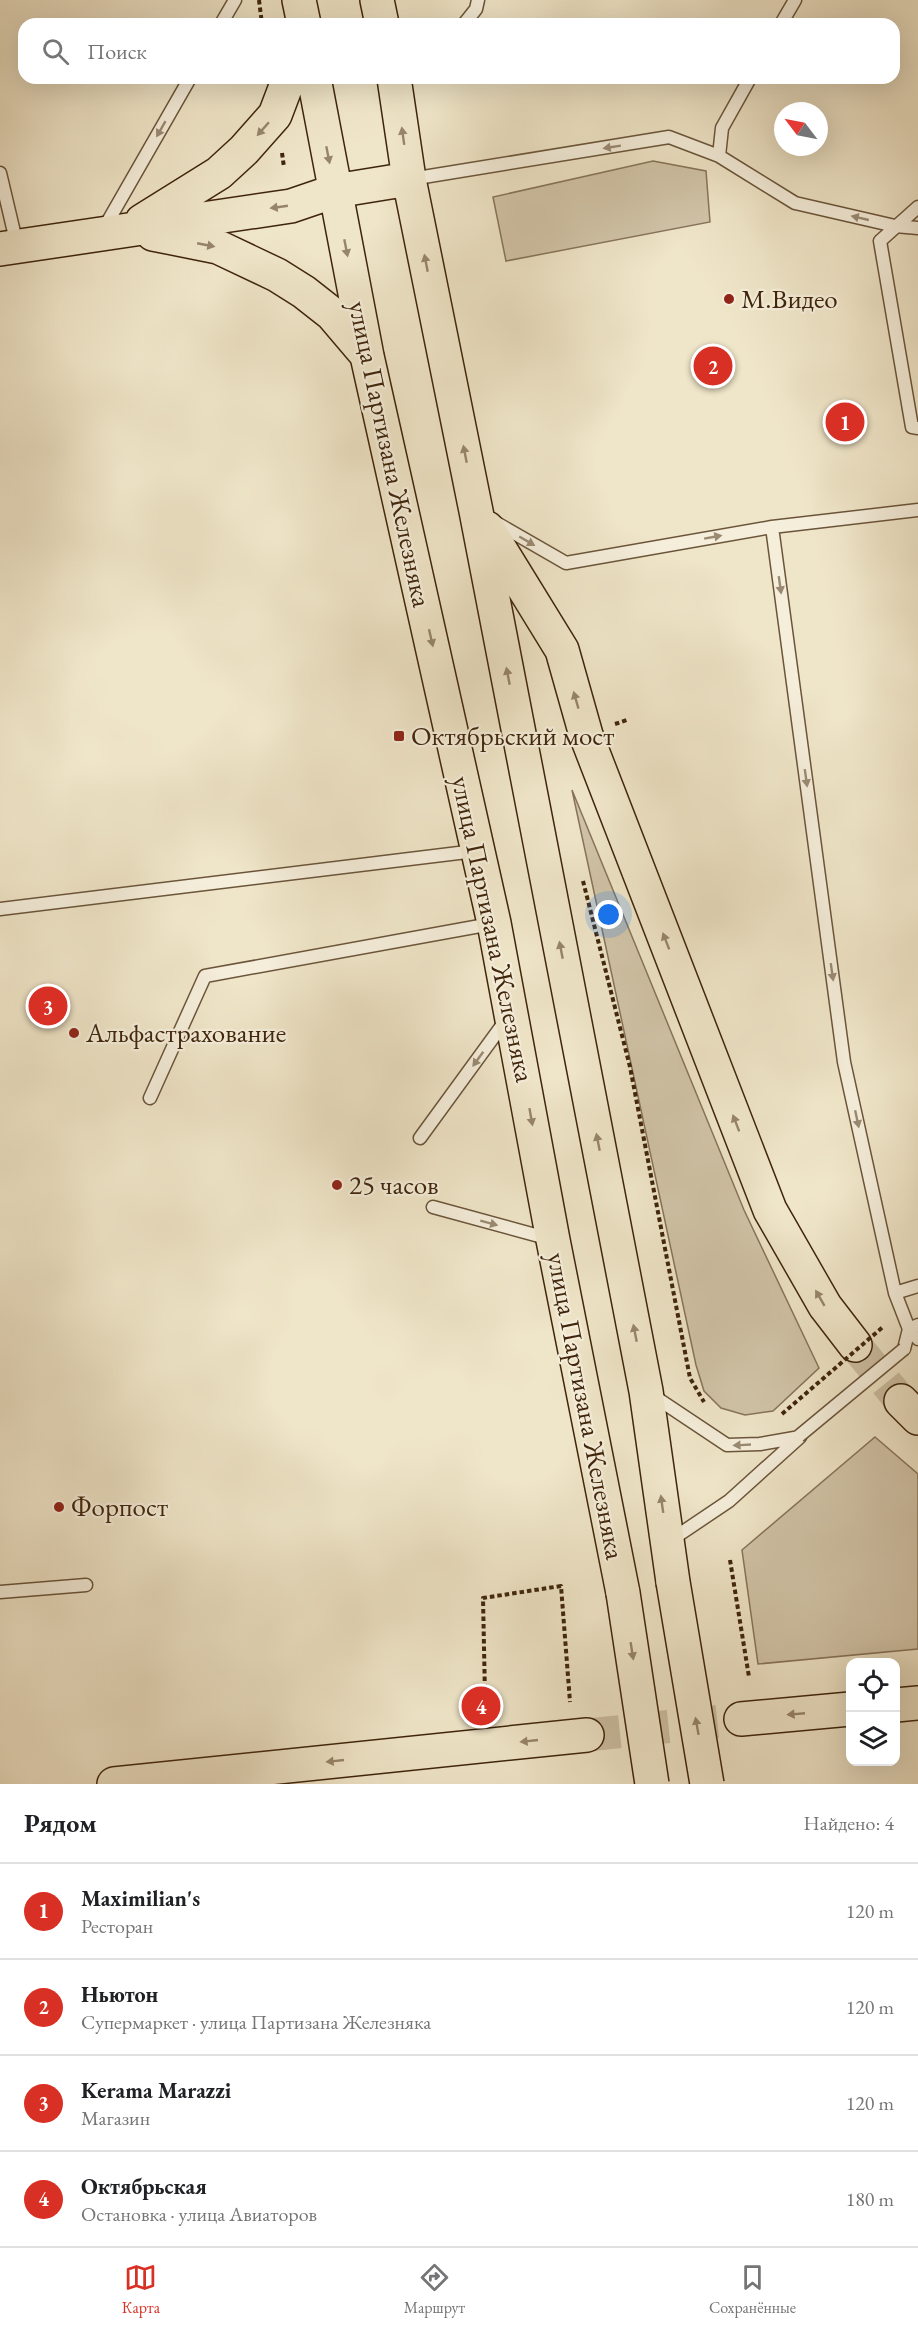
<!DOCTYPE html>
<html lang="ru">
<head>
<meta charset="utf-8">
<style>
	body { margin:0; font-family:"EB Garamond",serif; background:#f6f6f6; color:#202124 }
	.controls { position:absolute; right:18px; bottom:18px; display:grid; overflow:hidden; border-radius:12px; box-shadow:0 6px 24px #0002 }
	.controls button { width:54px; height:54px; display:grid; place-items:center; padding:0; border:0; border-bottom:2px solid #e0e0e0; background:#fff; color:#202124; font:30px sans-serif }
	.compass { position:absolute; left:774px; top:102px; width:54px; height:54px; border-radius:50%; background:#fff; box-shadow:0 6px 24px #0002; rotate:302deg }
	.you { position:absolute; left:609px; top:915px; width:21px; height:21px; margin:-15px; border:4px solid #fff; border-radius:50%; background:#1a73e8; box-shadow:0 0 0 9px #1a73e833 }
	.badge { display:grid; place-items:center; width:39px; height:39px; border-radius:50%; background:#d93025; color:#fff; font-size:20px; font-weight:700 }
	.pin { position:absolute; translate:-50% -50%; border:3px solid #fff; box-shadow:0 2px 6px #0006 }
	.list { margin:0; padding:0; list-style:none }
	h2 { display:flex; justify-content:space-between; align-items:center; height:78px; margin:0; padding:0 24px; font-size:26px }
	h2 small { font-size:20px; font-weight:400; color:#757577 }
	.list li { display:grid; grid-template-columns:39px 1fr auto; gap:18px; align-items:center; box-sizing:border-box; height:96px; padding:0 24px; border-top:2px solid #e0e0e0 }
	.list b { display:block; font-size:22px; white-space:nowrap }
	.list p { margin:0; font-size:20px; white-space:nowrap; color:#757577 }
	.list em { font-size:20px; font-style:normal; color:#757577 }
	.icon { flex:none; width:33px; height:33px; fill:none; stroke:currentColor; stroke-width:2; stroke-linecap:round; stroke-linejoin:round }
	.map { position:relative; flex:none; width:918px; height:1784px; overflow:hidden }
	.search { position:absolute; background:#fff; box-shadow:0 6px 24px #0002; left:18px; right:18px; top:18px; height:66px; display:flex; align-items:center; gap:15px; box-sizing:border-box; padding:0 21px; border-radius:18px; color:#757577; font-size:22px }
	.sheet { height:462px; background:#fff }
	nav { display:flex; justify-content:space-around; align-items:center; box-sizing:border-box; height:84px; border-top:2px solid #e0e0e0; background:#fff; font-size:16px; color:#757577 }
	nav a { display:grid; justify-items:center; gap:3px }
	nav .on { color:#d93025 }
	.map>svg:first-child { display:block }
	.green { fill:#d1c4a8; stroke:#88745a; stroke-width:1.5 }
	.lines { fill:none; stroke-linecap:round; stroke-linejoin:round }
	.primary-tunnel { stroke:#ccbfa2; stroke-width:33; stroke-dasharray:33 16; stroke-linecap:butt }
	.lane-casing { stroke:#6b553a; stroke-width:15 }
	.primary-casing { stroke:#3f250b; stroke-width:36 }
	.path { stroke:#3f250b; stroke-width:4; stroke-dasharray:4.5 3; stroke-linecap:butt }
	.lane { stroke:#f5eedb; stroke-width:12 }
	.primary { stroke:#efe5c8; stroke-width:33 }
	.lane-bridge-casing { stroke:#6b553a; stroke-width:15; stroke-linecap:butt }
	.primary-bridge-casing { stroke:#3f250b; stroke-width:36; stroke-linecap:butt }
	.path-bridge { stroke:#3f250b; stroke-width:4; stroke-dasharray:4.5 3; stroke-linecap:butt }
	.lane-bridge { stroke:#f5eedb; stroke-width:12 }
	.primary-bridge { stroke:#efe5c8; stroke-width:33 }
	.oneway { fill:#9a8a73 }
	.oneway2 { fill:#97856a }
	.poi-dot { fill:#8f2418; stroke:#f5eedb; stroke-width:2 }
	.labels { text-anchor:middle; stroke-width:4.5; stroke-linejoin:round; paint-order:stroke }
	.poi-label { font-size:27px; fill:#3f250b; stroke:#f5eedb; text-anchor:start }
	.street-label { font-size:27px; fill:#3f250b; stroke:#f5eedb }
</style>
</head>
<body>
<div class="map">
<svg width="918" height="1784" viewBox="0 0 918 1784">
	<rect width="100%" height="100%" fill="#efe5c8"/>
	<filter id="stains"><feTurbulence type="fractalNoise" baseFrequency=".00333" numOctaves="4"/><feColorMatrix values="0 0 0 0 .2 0 0 0 0 .09 0 0 0 0 .02 0 0 0 .5 -.17"/></filter>
	<radialGradient id="worn" r=".72"><stop offset=".6" stop-color="#630" stop-opacity="0"/><stop offset="1" stop-color="#630" stop-opacity=".3"/></radialGradient>
	<!-- green -->
	<path class="green" d="M653 161 706 171 710 222 506 261 493 197Z
		M572 790 744 1210 819 1368 773 1411 745 1415 721 1408 704 1391 696 1365Z
		M875 1437 918 1474V1649L758 1664 742 1550Z"/>
	<g class="lines">
		<!-- primary-tunnel -->
		<path class="primary-tunnel" d="M855 1345 901 1401
			M587 1735 741 1719"/>
		<!-- lane casing -->
		<g class="lane-casing">
			<path id="lane" d="M221 24 235 0
				M464 24 476 9 478 0
				M781 24 795 0
				M719 156 722 128 750 78
				M0 173 17 245
				M411 179 669 137 719 156 795 203 895 226 918 228
				M918 207 880 241 912 427 918 428
				M103 230 190 78
				M493 521 566 563 772 527 918 510
				M772 527 844 1062 895 1293 909 1329 918 1339
				M0 909 475 851
				M150 1098 205 976 491 924
				M420 1138 506 1020
				M433 1207 550 1239
				M895 1293 918 1286
				M904 1349 909 1329 918 1325
				M652 1395 727 1445 760 1444 800 1437
				M671 1540 729 1501 800 1437
				M0 1592 86 1585"/>
		</g>
		<!-- primary casing -->
		<g class="primary-casing">
			<path id="primary" d="M299 0 304 24
				M377 0 382 24
				M314 78 367 356 494 923 553 1240 623 1593
				M394 78 409 179 476 511 646 1391 673 1582
				M142 221 219 173 244 150 275 115 289 78
				M153 234 218 247 277 275 304 292 332 314 366 354
				M0 249 291 206 335 191 409 179
				M487 528 562 650 586 735 770 1210 825 1306 855 1345
				M901 1401 918 1418
				M896 1705 918 1703
				M741 1719 850 1709
				M114 1784 587 1735"/>
		</g>
		<!-- path -->
		<path class="path" d="M259 0 262 24
			M282 153 284 167
			M615 724 627 720
			M583 881 630 1067 690 1378 704 1402
			M730 1560 749 1677
			M485 1696 483 1598 561 1586 570 1702"/>
		<!-- lane -->
		<use href="#lane" class="lane"/>
		<!-- primary -->
		<use href="#primary" class="primary"/>
		<!-- lane-bridge casing -->
		<g class="lane-bridge-casing">
			<path id="lane-bridge" d="M799 1436 904 1349"/>
		</g>
		<!-- primary-bridge casing -->
		<g class="primary-bridge-casing">
			<path id="primary-bridge" d="M673 1582 707 1784
				M623 1593 652 1784"/>
		</g>
		<!-- path-bridge -->
		<path class="path-bridge" d="M782 1414 884 1326"/>
		<!-- lane-bridge -->
		<use href="#lane-bridge" class="lane-bridge"/>
		<!-- primary-bridge -->
		<use href="#primary-bridge" class="primary-bridge"/>
	</g>
	<!-- one-way arrows -->
	<defs><path id="oneway-solid" d="M-6-.8H1V-3.2L6.5 0L1 3.2V.8H-6Z" transform="scale(1.5)"/></defs>
	<g class="oneway">
		<use href="#oneway-solid" transform="translate(161 129) rotate(120)"/>
		<use href="#oneway-solid" transform="translate(612 147) rotate(171)"/>
		<use href="#oneway-solid" transform="translate(860 218) rotate(-167)"/>
		<use href="#oneway-solid" transform="translate(713 537) rotate(-10)"/>
		<use href="#oneway-solid" transform="translate(527 541) rotate(30)"/>
		<use href="#oneway-solid" transform="translate(780 585) rotate(82)"/>
		<use href="#oneway-solid" transform="translate(806 778) rotate(82)"/>
		<use href="#oneway-solid" transform="translate(832 972) rotate(82)"/>
		<use href="#oneway-solid" transform="translate(478 1059) rotate(126)"/>
		<use href="#oneway-solid" transform="translate(857 1119) rotate(78)"/>
		<use href="#oneway-solid" transform="translate(489 1223) rotate(15)"/>
		<use href="#oneway-solid" transform="translate(742 1445) rotate(177)"/>
	</g>
	<g class="oneway2">
		<use href="#oneway-solid" transform="translate(263 129) rotate(131)"/>
		<use href="#oneway-solid" transform="translate(403 136) rotate(-98)"/>
		<use href="#oneway-solid" transform="translate(328 155) rotate(79)"/>
		<use href="#oneway-solid" transform="translate(279 207) rotate(172)"/>
		<use href="#oneway-solid" transform="translate(206 245) rotate(11)"/>
		<use href="#oneway-solid" transform="translate(346 248) rotate(79)"/>
		<use href="#oneway-solid" transform="translate(426 263) rotate(-101)"/>
		<use href="#oneway-solid" transform="translate(465 454) rotate(-101)"/>
		<use href="#oneway-solid" transform="translate(431 638) rotate(77)"/>
		<use href="#oneway-solid" transform="translate(508 676) rotate(-101)"/>
		<use href="#oneway-solid" transform="translate(576 700) rotate(-106)"/>
		<use href="#oneway-solid" transform="translate(666 941) rotate(-111)"/>
		<use href="#oneway-solid" transform="translate(561 950) rotate(-101)"/>
		<use href="#oneway-solid" transform="translate(531 1117) rotate(80)"/>
		<use href="#oneway-solid" transform="translate(736 1123) rotate(-111)"/>
		<use href="#oneway-solid" transform="translate(598 1142) rotate(-101)"/>
		<use href="#oneway-solid" transform="translate(820 1298) rotate(-120)"/>
		<use href="#oneway-solid" transform="translate(635 1333) rotate(-101)"/>
		<use href="#oneway-solid" transform="translate(662 1504) rotate(-98)"/>
		<use href="#oneway-solid" transform="translate(632 1651) rotate(81)"/>
		<use href="#oneway-solid" transform="translate(796 1714) rotate(175)"/>
		<use href="#oneway-solid" transform="translate(697 1726) rotate(-100)"/>
		<use href="#oneway-solid" transform="translate(529 1741) rotate(174)"/>
		<use href="#oneway-solid" transform="translate(335 1761) rotate(174)"/>
	</g>
	<!-- markers -->
	<g class="poi-dot">
		<circle cx="729" cy="299" r="6"/>
		<rect x="393" y="730" width="12" height="12" rx="3"/>
		<circle cx="74" cy="1033" r="6"/>
		<circle cx="337" cy="1185" r="6"/>
		<circle cx="59" cy="1507" r="6"/>
	</g>
	<g class="labels">
		<!-- poi labels -->
		<g class="poi-label">
			<text x="741" y="308">М.Видео</text>
			<text x="411" y="745">Октябрьский мост</text>
			<text x="86" y="1042">Альфастрахование</text>
			<text x="349" y="1194">25 часов</text>
			<text x="71" y="1516">Форпост</text>
		</g>
		<!-- street labels -->
		<g class="street-label">
			<text transform="translate(390 454) rotate(78)" y="9">улица Партизана Железняка</text>
			<text transform="translate(493 929) rotate(78)" y="9">улица Партизана Железняка</text>
			<text transform="translate(586 1406) rotate(79)" y="9">улица Партизана Железняка</text>
		</g>
	</g>
	<rect width="100%" height="100%" filter="url(#stains)"/>
	<rect width="100%" height="100%" fill="url(#worn)"/>
</svg>
<div class="controls">
<button><svg class="icon" aria-label="locate" viewBox="0 0 24 24"><circle cx="12" cy="12" r="6"/><path d="M12 2v4M12 18v4M2 12h4M18 12h4"/></svg></button>
<button><svg class="icon" aria-label="layers" viewBox="0 0 24 24"><path d="M12 4l9 5-9 5-9-5zM3 14l9 5 9-5"/></svg></button>
</div>
<svg class="compass" viewBox="-18 -18 36 36"><path d="M0-13l5 13h-10z" fill="#e53935"/><path d="M0 13l5-13h-10z" fill="#757577"/></svg>
<div class="you"></div>
<div class="pin badge" style="left:845px;top:422px">1</div>
<div class="pin badge" style="left:713px;top:366px">2</div>
<div class="pin badge" style="left:48px;top:1006px">3</div>
<div class="pin badge" style="left:481px;top:1706px">4</div>
<div class="search"><svg class="icon" aria-label="search" viewBox="0 0 24 24"><circle cx="10" cy="10" r="6"/><path d="M15 15l6 6"/></svg>Поиск</div>
</div>
<section class="sheet">
<h2>Рядом<small>Найдено: 4</small></h2>
<ul class="list">
<li><span class="badge">1</span><div><b>Maximilian's</b><p>Ресторан</p></div><em>120 m</em></li>
<li><span class="badge">2</span><div><b>Ньютон</b><p>Супермаркет · улица Партизана Железняка</p></div><em>120 m</em></li>
<li><span class="badge">3</span><div><b>Kerama Marazzi</b><p>Магазин</p></div><em>120 m</em></li>
<li><span class="badge">4</span><div><b>Октябрьская</b><p>Остановка · улица Авиаторов</p></div><em>180 m</em></li>
</ul>
</section>
<nav>
<a class="on"><svg class="icon" aria-label="map" viewBox="0 0 24 24"><path d="M3 6l6-2 6 2 6-2v14l-6 2-6-2-6 2zM9 4v14M15 6v14"/></svg>Карта</a>
<a><svg class="icon" aria-label="directions" viewBox="0 0 24 24"><path d="M12 3l9 9-9 9-9-9zM9 14v-3h6M13 9l2 2-2 2"/></svg>Маршрут</a>
<a><svg class="icon" aria-label="saved" viewBox="0 0 24 24"><path d="M7 4h10v16l-5-4-5 4z"/></svg>Сохранённые</a>
</nav>
</body>
</html>
